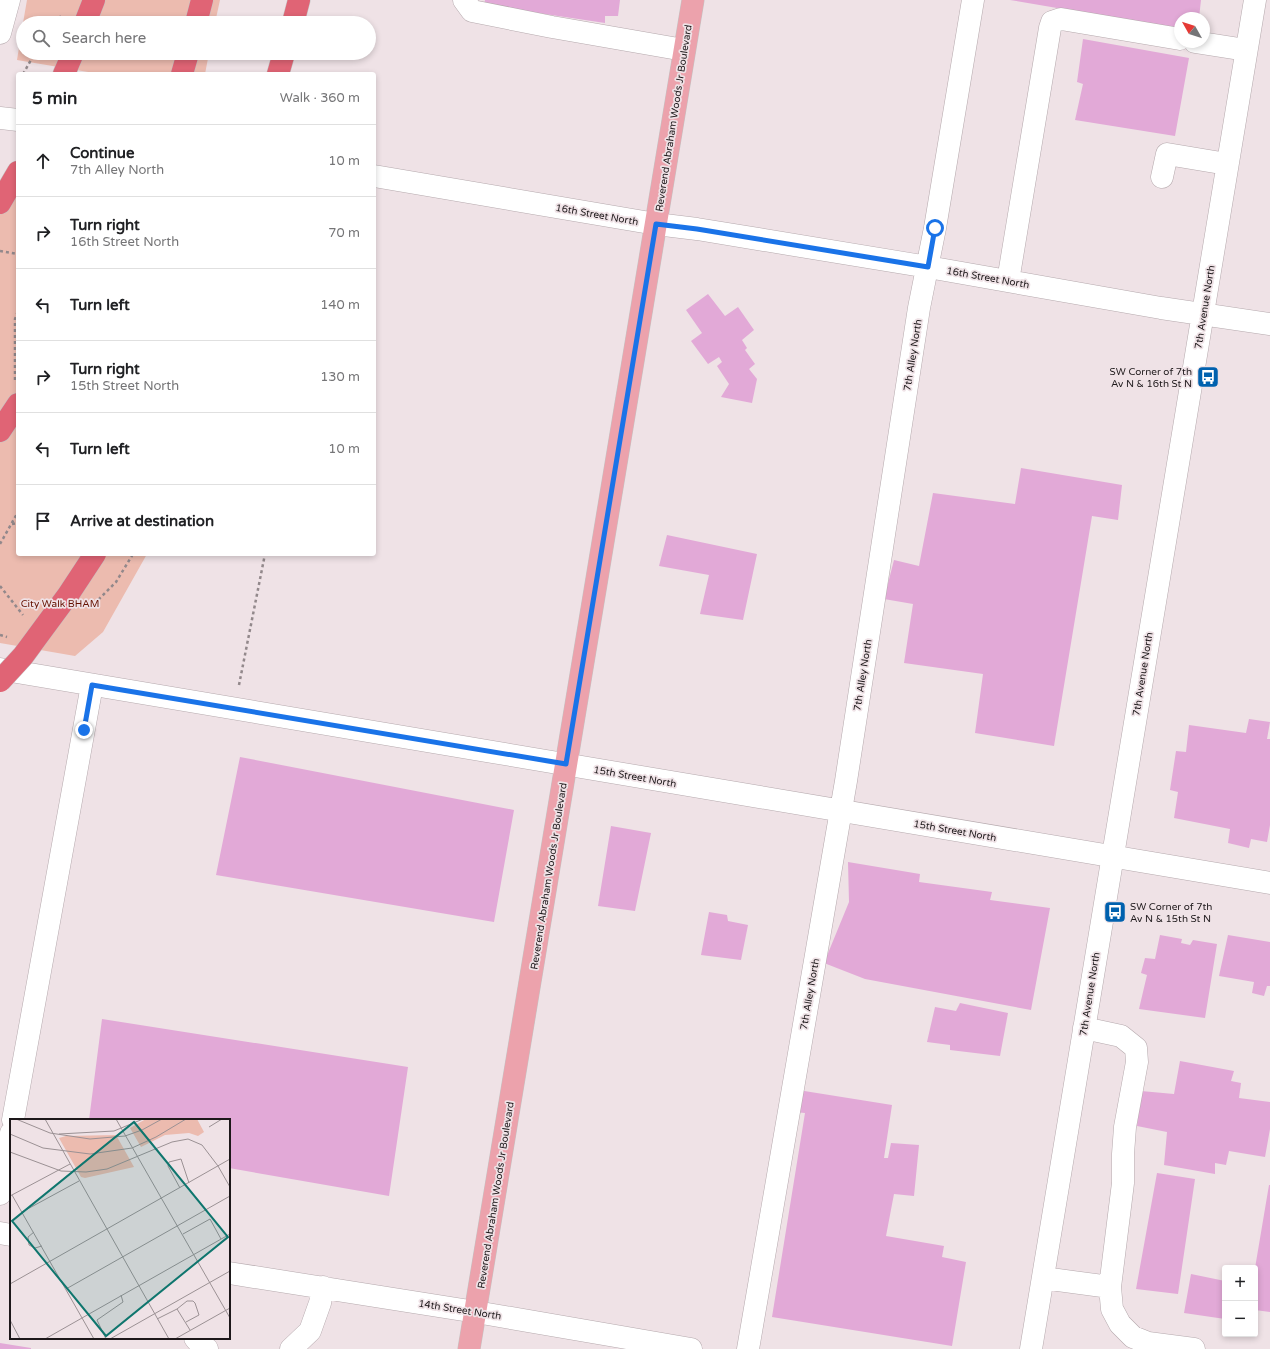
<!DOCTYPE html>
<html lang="en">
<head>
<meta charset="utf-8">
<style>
	body { margin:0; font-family:"Varela Round",sans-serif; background:#f2f2f2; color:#202124 }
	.controls { position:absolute; right:12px; bottom:12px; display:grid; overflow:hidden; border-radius:4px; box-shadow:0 2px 6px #0003 }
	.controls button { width:36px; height:36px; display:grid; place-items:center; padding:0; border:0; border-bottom:1px solid #e0e0e0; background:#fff; color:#202124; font:20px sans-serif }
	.compass { position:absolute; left:1174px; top:12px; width:36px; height:36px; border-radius:50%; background:#fff; box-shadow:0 2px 6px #0003; rotate:309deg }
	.stop { position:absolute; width:12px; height:12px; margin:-9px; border:3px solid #1a73e8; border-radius:50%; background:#fff }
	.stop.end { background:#1a73e8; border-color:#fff; box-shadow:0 1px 4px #0008 }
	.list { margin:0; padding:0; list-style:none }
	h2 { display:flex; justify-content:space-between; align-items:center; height:52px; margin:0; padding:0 16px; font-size:17px }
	h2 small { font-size:13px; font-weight:400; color:#757577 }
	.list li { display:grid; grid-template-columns:26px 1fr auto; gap:12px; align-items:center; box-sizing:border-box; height:72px; padding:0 16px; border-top:1px solid #e0e0e0 }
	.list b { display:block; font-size:15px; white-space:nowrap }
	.list p { margin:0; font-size:13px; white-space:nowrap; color:#757577 }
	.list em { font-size:13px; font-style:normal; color:#757577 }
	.icon { flex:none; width:22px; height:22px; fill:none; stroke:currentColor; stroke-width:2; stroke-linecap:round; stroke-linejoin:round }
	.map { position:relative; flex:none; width:1270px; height:1349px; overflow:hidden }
	.search { position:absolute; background:#fff; box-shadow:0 2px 6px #0003; left:16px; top:16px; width:360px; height:44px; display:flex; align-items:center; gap:10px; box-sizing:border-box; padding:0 14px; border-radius:22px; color:#757577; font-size:15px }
	.panel { position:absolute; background:#fff; box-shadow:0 2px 6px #0003; left:16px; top:72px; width:360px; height:484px; border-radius:4px }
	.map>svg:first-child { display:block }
	.green { fill:#ecbbaf }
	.building { fill:#e2a9d7 }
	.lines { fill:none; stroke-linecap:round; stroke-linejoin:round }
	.minor-casing { stroke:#b5a9ad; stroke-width:23 }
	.major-casing { stroke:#c4c3c3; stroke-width:23 }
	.highway-casing { stroke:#c4c3c3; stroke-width:23 }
	.path { stroke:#92888b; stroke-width:2.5; stroke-dasharray:3 3; stroke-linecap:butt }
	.minor { stroke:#fff; stroke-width:22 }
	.major { stroke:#eca2ac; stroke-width:22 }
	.highway { stroke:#e06475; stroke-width:22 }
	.highway-bridge-casing { stroke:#c4c3c3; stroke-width:23; stroke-linecap:butt }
	.highway-bridge { stroke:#e06475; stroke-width:22 }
	.route { stroke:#1a73e8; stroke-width:5 }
	.labels { text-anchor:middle; stroke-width:3.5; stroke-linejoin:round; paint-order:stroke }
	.street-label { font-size:10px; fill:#1d181a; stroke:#efe2e6 }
	.poi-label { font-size:10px; fill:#1d181a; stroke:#efe2e6; text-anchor:end }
	.park-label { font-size:10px; fill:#651100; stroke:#efe2e6 }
	.inset-road { fill:none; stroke:#9b9194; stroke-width:1 }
	.view { fill:#0f766e; fill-opacity:0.15; stroke:#0f766e; stroke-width:2 }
	.inset-edge { fill:none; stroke:#1d181a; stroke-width:2 }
</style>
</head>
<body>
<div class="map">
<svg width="1270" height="1349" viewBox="0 0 1270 1349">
	<rect width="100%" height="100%" fill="#efe2e6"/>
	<!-- green -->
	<path class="green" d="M27 0H220L215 23H23Z
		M23 23V53H209L205 74H100L17 60Z
		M0 195 18 198V554H147L103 632 75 656 0 643Z"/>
	<!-- building -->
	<path class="building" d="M485 0H620L618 16H605V23L484 5Z
		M1010 0H1201L1199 18H1180V29Z
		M1083 39 1189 58 1175 136 1075 120 1083 84 1077 82Z
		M708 294 725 316 738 307 754 330 742 340 747 348 745 350 755 364 749 369 757 379 752 403 721 397 729 384 717 366 722 362 719 357 708 364 691 341 702 333 686 310Z
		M1021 468 1122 485 1118 520 1092 516 1054 746 975 733 983 674 904 663 913 604 884 599 894 560 919 566 933 493 1015 504Z
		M667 535 757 554 743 620 700 614 709 575 659 566Z
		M1249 719 1270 722 1267 739H1270V825L1267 842 1251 839 1249 848 1228 843 1230 829 1174 818 1178 792 1170 790 1176 751 1186 752 1189 725 1246 733Z
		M240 757 514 810 494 922 216 875Z
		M611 826 651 833 635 911 598 906Z
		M848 862 920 874 919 882 992 892 990 900 1050 908 1031 1010 865 979 824 963 849 902Z
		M709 912 727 915 728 921 748 925 741 960 701 955Z
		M1160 935 1182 939 1181 943 1190 945 1193 940 1217 944 1205 1018 1139 1009 1147 975 1141 973 1145 958 1155 959Z
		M1228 935 1270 942V986H1267L1264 996 1252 993 1254 982 1219 976Z
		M960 1003 1008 1013 1000 1056 950 1050V1045L927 1042 935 1007 956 1011Z
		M102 1019 408 1067 389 1196 229 1168V1120H89Z
		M1180 1061 1234 1071 1231 1081 1241 1083 1239 1098 1270 1102V1129L1265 1157 1229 1151 1226 1165 1215 1163V1174L1164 1165 1167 1132 1137 1126 1141 1091 1174 1094Z
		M798 1090 892 1105 884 1158H888L891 1143 919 1145 914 1196 894 1194 886 1236 944 1246 942 1257 966 1262 952 1346 772 1317 805 1113 794 1112Z
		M1157 1173 1195 1179 1178 1294 1136 1289Z
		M1269 1185H1270V1312L1255 1310V1268Z
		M1191 1274 1225 1281V1319L1184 1313Z
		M0 1343 31 1348V1349H0Z"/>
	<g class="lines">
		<!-- minor casing -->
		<g class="minor-casing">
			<path id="minor" d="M464 0 472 11 552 27 684 50
				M0 33 9 0
				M1195 42 1246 50
				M0 118 18 120
				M374 176 656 224 697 229 928 267 1161 308 1270 324
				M1162 177 1167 154 1227 164
				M1008 281 1050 28 1052 22 1061 19 1180 39
				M0 669 1270 883
				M1084 1028 1121 1036 1136 1048 1137 1062 1125 1127 1123 1154V1183L1110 1287 1112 1309 1120 1324 1133 1337 1148 1343 1194 1349
				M13 1120 92 685
				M0 1194 11 1133
				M0 1233 11 1235
				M229 1273 476 1312 691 1349
				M1043 1278 1110 1287
				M195 1338 202 1346 207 1349
				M291 1349 310 1331 320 1303 323 1287
				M748 1349 846 781 919 308 935 228 973 0
				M1031 1349 1255 0"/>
		</g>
		<!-- major casing -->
		<g class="major-casing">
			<path id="major" d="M469 1349 693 0"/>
		</g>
		<!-- highway casing -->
		<g class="highway-casing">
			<path id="highway" d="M85 23 94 0
				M196 23 202 0
				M293 23 299 0
				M64 74 73 53
				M182 74 188 53
				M278 74 284 53
				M0 203 18 172
				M0 431 18 404"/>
		</g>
		<!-- path -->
		<path class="path" d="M56 23 61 16
			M23 74 35 53
			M0 251 18 254
			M15 380V319L18 311
			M12 524 18 523
			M0 544 18 512
			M0 586 23 615
			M90 608 116 582 133 554
			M0 635 7 637
			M239 685 265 554"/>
		<!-- minor -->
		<use href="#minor" class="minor"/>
		<!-- major -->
		<use href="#major" class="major"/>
		<!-- highway -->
		<use href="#highway" class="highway"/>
		<!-- highway-bridge casing -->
		<g class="highway-bridge-casing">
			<path id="highway-bridge" d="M0 681 23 656 68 595 95 554"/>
		</g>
		<!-- highway-bridge -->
		<use href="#highway-bridge" class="highway-bridge"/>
	</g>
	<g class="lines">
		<!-- route -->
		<path class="route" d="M84 730 92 685 566 764 656 224 697 229 928 267 935 228"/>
	</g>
	<!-- icons -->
	<defs>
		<g id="bus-square" transform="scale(1.15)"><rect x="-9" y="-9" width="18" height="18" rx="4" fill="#0061ae" stroke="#efe2e6"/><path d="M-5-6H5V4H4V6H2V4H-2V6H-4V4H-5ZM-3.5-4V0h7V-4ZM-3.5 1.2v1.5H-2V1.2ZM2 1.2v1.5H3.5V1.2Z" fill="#fff"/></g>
	</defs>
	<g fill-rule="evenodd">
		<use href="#bus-square" x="1208" y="377"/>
		<use href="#bus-square" x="1115" y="912"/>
	</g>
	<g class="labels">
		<!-- street labels -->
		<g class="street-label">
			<text transform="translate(673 118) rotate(-81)" y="4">Reverend Abraham Woods Jr Boulevard</text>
			<text transform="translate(597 214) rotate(10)" y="4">16th Street North</text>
			<text transform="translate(988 277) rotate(10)" y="4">16th Street North</text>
			<text transform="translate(1204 307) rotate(-81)" y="4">7th Avenue North</text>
			<text transform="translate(912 355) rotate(-81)" y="4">7th Alley North</text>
			<text transform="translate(1142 674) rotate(-81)" y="4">7th Avenue North</text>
			<text transform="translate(862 675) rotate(-81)" y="4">7th Alley North</text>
			<text transform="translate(635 776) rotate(10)" y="4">15th Street North</text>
			<text transform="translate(955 830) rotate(10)" y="4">15th Street North</text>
			<text transform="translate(548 876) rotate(-81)" y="4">Reverend Abraham Woods Jr Boulevard</text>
			<text transform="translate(809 994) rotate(-80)" y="4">7th Alley North</text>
			<text transform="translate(1089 994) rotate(-81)" y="4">7th Avenue North</text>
			<text transform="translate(495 1195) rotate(-81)" y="4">Reverend Abraham Woods Jr Boulevard</text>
			<text transform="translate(460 1309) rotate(9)" y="4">14th Street North</text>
		</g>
		<!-- poi labels -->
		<g class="poi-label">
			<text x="1192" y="375">SW Corner of 7th<tspan x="1192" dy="12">Av N &amp; 16th St N</tspan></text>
			<text x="1130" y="910" text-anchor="start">SW Corner of 7th<tspan x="1130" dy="12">Av N &amp; 15th St N</tspan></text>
		</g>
		<!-- park labels -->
		<g class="park-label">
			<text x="60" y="607">City Walk BHAM</text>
		</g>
	</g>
	<!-- overview -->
	<g transform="translate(10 1119)">
		<rect width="220" height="220" fill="#efe2e6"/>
		<path d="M136 0H187L194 13 188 17 179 14 155 16 131 28 120 9ZM106 16 124 48 75 59 71 58 49 19 56 17Z" fill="#ecbbaf"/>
		<path class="inset-road" d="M6 0 40 14 80 20 115 17 132 11 152 0M35 0 159 220M106 0 220 199M199 8 212 0M0 15 33 29 80 35 122 29 146 18 176 0M49 15 104 12 133 0M0 33 51 52 76 53 97 50 162 23 178 20 192 26 208 47M208 47 220 68M170 69 158 47 159 43 171 40 179 64M2 76 84 220M0 77 60 45M12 93 69 62M24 113 18 118 19 126 25 129 32 127M173 115 200 100 211 120M0 165 220 40M56 170 220 77M167 190 177 182H183L185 184 189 196 176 203M147 200 167 190 180 211M0 201 10 220M35 220 220 115M96 220 87 201 113 183 111 176M100 220 220 152M165 220 220 189"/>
		<path class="view" d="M124 3 218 118 96 217 2 102Z"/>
		<rect width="220" height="220" class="inset-edge"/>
	</g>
</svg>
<div class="controls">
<button>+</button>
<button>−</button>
</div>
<svg class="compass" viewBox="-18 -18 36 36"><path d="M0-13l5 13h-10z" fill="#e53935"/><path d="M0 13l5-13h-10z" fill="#757577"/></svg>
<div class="stop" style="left:935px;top:228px"></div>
<div class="stop end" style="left:84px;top:730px"></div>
<div class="search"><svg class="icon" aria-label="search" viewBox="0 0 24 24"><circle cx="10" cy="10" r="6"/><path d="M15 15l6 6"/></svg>Search here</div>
<section class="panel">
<h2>5 min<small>Walk · 360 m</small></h2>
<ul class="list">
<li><svg class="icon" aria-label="ahead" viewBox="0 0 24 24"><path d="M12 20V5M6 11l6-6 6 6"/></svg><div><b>Continue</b><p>7th Alley North</p></div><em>10 m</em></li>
<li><svg class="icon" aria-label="right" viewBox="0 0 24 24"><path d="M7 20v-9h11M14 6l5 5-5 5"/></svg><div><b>Turn right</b><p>16th Street North</p></div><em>70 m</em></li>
<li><svg class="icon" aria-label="left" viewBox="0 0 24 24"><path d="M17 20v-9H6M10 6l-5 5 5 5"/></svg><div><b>Turn left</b></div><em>140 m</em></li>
<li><svg class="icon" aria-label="right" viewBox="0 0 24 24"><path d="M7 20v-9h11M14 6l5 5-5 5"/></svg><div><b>Turn right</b><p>15th Street North</p></div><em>130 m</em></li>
<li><svg class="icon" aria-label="left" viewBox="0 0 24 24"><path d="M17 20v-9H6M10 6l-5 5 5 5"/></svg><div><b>Turn left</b></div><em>10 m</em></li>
<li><svg class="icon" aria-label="arrive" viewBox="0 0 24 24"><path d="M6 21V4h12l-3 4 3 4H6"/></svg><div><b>Arrive at destination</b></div></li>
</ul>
</section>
</div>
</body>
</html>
